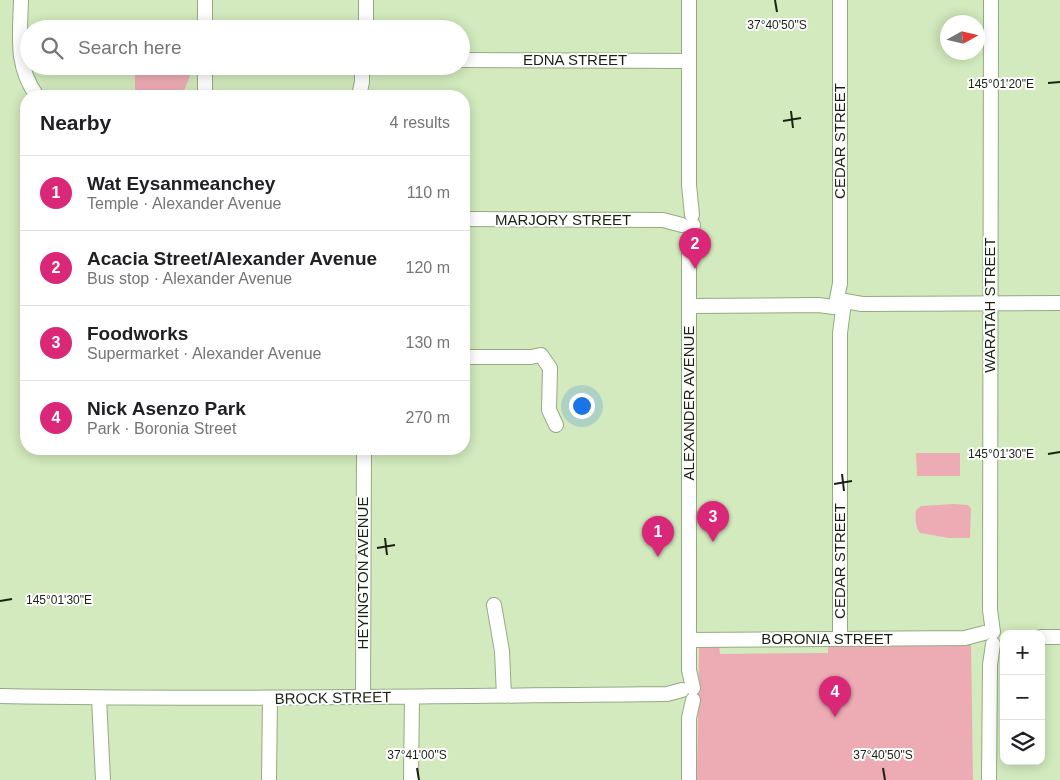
<!DOCTYPE html>
<html lang="en">
<head>
<meta charset="utf-8">
<style>
	body { margin:0; font-family:Helvetica,sans-serif; background:#f6f6f6; color:#202124 }
	.controls { position:absolute; right:15px; bottom:15px; display:grid; overflow:hidden; border-radius:10px; box-shadow:0 2px 12px #0003 }
	.controls button { width:45px; height:45px; display:grid; place-items:center; padding:0; border:0; border-bottom:1px solid #e0e0e0; background:#fff; color:#202124; font:25px sans-serif }
	.compass { position:absolute; left:940px; top:15px; width:45px; height:45px; border-radius:50%; background:#fff; box-shadow:0 2px 12px #0003; rotate:82deg }
	.you { position:absolute; left:581px; top:405px; width:18px; height:18px; margin:-12px; border:4px solid #fff; border-radius:50%; background:#1a73e8; box-shadow:0 0 0 8px #1a73e833 }
	.badge { display:grid; place-items:center; width:32px; height:32px; border-radius:50%; background:#db2777; color:#fff; font-size:16px; font-weight:700 }
	.pin { position:absolute; translate:-50% -41px; filter:drop-shadow(0 1px 2px #0008) }
	.pin::after { content:''; position:absolute; top:26px; width:18px; height:15px; background:inherit; clip-path:polygon(0 0,100% 0,50% 100%) }
	.list { margin:0; padding:0; list-style:none }
	h2 { display:flex; justify-content:space-between; align-items:center; height:65px; margin:0; padding:0 20px; font-size:21px }
	h2 small { font-size:16px; font-weight:400; color:#757577 }
	.list li { display:grid; grid-template-columns:32px 1fr auto; gap:15px; align-items:center; box-sizing:border-box; height:75px; padding:0 20px; border-top:1px solid #e0e0e0 }
	.list b { display:block; font-size:19px; white-space:nowrap }
	.list p { margin:0; font-size:16px; white-space:nowrap; color:#757577 }
	.list em { font-size:16px; font-style:normal; color:#757577 }
	.icon { flex:none; width:28px; height:28px; fill:none; stroke:currentColor; stroke-width:2; stroke-linecap:round; stroke-linejoin:round }
	.map { position:relative; flex:none; width:1060px; height:780px; overflow:hidden }
	.search { position:absolute; background:#fff; box-shadow:0 2px 12px #0003; left:20px; top:20px; width:450px; height:55px; display:flex; align-items:center; gap:12px; box-sizing:border-box; padding:0 18px; border-radius:28px; color:#757577; font-size:19px }
	.panel { position:absolute; background:#fff; box-shadow:0 2px 12px #0003; left:20px; top:90px; width:450px; height:365px; border-radius:20px }
	.map>svg:first-child { display:block }
	.green { fill:#edacb4 }
	.lines { fill:none; stroke-linecap:round; stroke-linejoin:round }
	.minor-casing { stroke:#94ab81; stroke-width:16 }
	.minor { stroke:#fff; stroke-width:14 }
	.ticks { fill:none; stroke:#1a2312; stroke-width:2 }
	.labels { text-anchor:middle; stroke-width:4; stroke-linejoin:round; paint-order:stroke }
	.street-label { font-size:15px; fill:#1a2312; stroke:#fff }
	.ticks-label { font-size:12px; text-anchor:middle; fill:#1a2312; stroke:#fff; stroke-width:4; stroke-linejoin:round; paint-order:stroke }
</style>
</head>
<body>
<div class="map">
<svg width="1060" height="780" viewBox="0 0 1060 780">
	<rect width="100%" height="100%" fill="#d2eabd"/>
	<!-- green -->
	<path class="green" d="M135 66H190V76L183 93 176 96H135Z
		M916 453H960V476H917Z
		M954 504 968 505 971 508 970 538H949L920 533C915 526 915 518 916 510L921 506Z
		M971 643 973 780H697L699 646H719L720 654 828 653V645Z"/>
	<g class="lines">
		<!-- minor casing -->
		<g class="minor-casing">
			<path id="minor" d="M21 0C20 36 15 66 37 96
				M366 0V29
				M689 0V185L692 215
				M991 0 990 610 993 632
				M205 29V0
				M461 60 689 61
				M205 96V66
				M359 96 362 82V66
				M464 219 663 220 682 225
				M837 299 840 283V0
				M845 301 862 304 1060 303
				M689 306 818 305 834 307
				M464 357H531L541 355 550 368 549 410 556 425
				M494 605 502 651 504 696
				M1041 637H1060
				M840 639V333L843 310
				M689 640 965 638 984 633
				M693 688 689 670V256L693 225
				M0 696C222 700 445 696 667 694L682 690
				M363 697 364 449
				M99 698 103 780
				M269 780 270 698
				M411 780 412 697
				M689 780V718L693 700
				M989 780 990 665 993 644"/>
		</g>
		<!-- minor -->
		<use href="#minor" class="minor"/>
	</g>
	<!-- ticks -->
	<path class="ticks" d="M775 0 777 12M1048 83 1060 82M791 111 793 128M783 121 801 118M1048 454 1060 452M842 474 844 491M834 484 852 481M385 538 387 555M377 548 395 545M0 601 12 599M417 768 419 780M883 768 885 780"/>
	<g class="labels">
		<!-- street labels -->
		<g class="street-label">
			<text x="575" y="65">EDNA STREET</text>
			<text transform="translate(840 141) rotate(-90)" y="5">CEDAR STREET</text>
			<text x="563" y="225">MARJORY STREET</text>
			<text transform="translate(990 305) rotate(-90)" y="5">WARATAH STREET</text>
			<text transform="translate(689 403) rotate(-90)" y="5">ALEXANDER AVENUE</text>
			<text transform="translate(840 561) rotate(-90)" y="5">CEDAR STREET</text>
			<text transform="translate(363 573) rotate(-90)" y="5">HEYINGTON AVENUE</text>
			<text x="827" y="644">BORONIA STREET</text>
			<text transform="translate(333 698) rotate(-1)" y="5">BROCK STREET</text>
		</g>
	</g>
	<g class="ticks-label">
		<text x="777" y="29">37°40'50"S</text>
		<text x="1001" y="88">145°01'20"E</text>
		<text x="1001" y="458">145°01'30"E</text>
		<text x="59" y="604">145°01'30"E</text>
		<text x="417" y="759">37°41'00"S</text>
		<text x="883" y="759">37°40'50"S</text>
	</g>
</svg>
<div class="controls">
<button>+</button>
<button>−</button>
<button><svg class="icon" aria-label="layers" viewBox="0 0 24 24"><path d="M12 4l9 5-9 5-9-5zM3 14l9 5 9-5"/></svg></button>
</div>
<svg class="compass" viewBox="-18 -18 36 36"><path d="M0-13l5 13h-10z" fill="#e53935"/><path d="M0 13l5-13h-10z" fill="#757577"/></svg>
<div class="you"></div>
<div class="pin badge" style="left:658px;top:557px">1</div>
<div class="pin badge" style="left:695px;top:269px">2</div>
<div class="pin badge" style="left:713px;top:542px">3</div>
<div class="pin badge" style="left:835px;top:717px">4</div>
<div class="search"><svg class="icon" aria-label="search" viewBox="0 0 24 24"><circle cx="10" cy="10" r="6"/><path d="M15 15l6 6"/></svg>Search here</div>
<section class="panel">
<h2>Nearby<small>4 results</small></h2>
<ul class="list">
<li><span class="badge">1</span><div><b>Wat Eysanmeanchey</b><p>Temple · Alexander Avenue</p></div><em>110 m</em></li>
<li><span class="badge">2</span><div><b>Acacia Street/Alexander Avenue</b><p>Bus stop · Alexander Avenue</p></div><em>120 m</em></li>
<li><span class="badge">3</span><div><b>Foodworks</b><p>Supermarket · Alexander Avenue</p></div><em>130 m</em></li>
<li><span class="badge">4</span><div><b>Nick Asenzo Park</b><p>Park · Boronia Street</p></div><em>270 m</em></li>
</ul>
</section>
</div>
</body>
</html>
